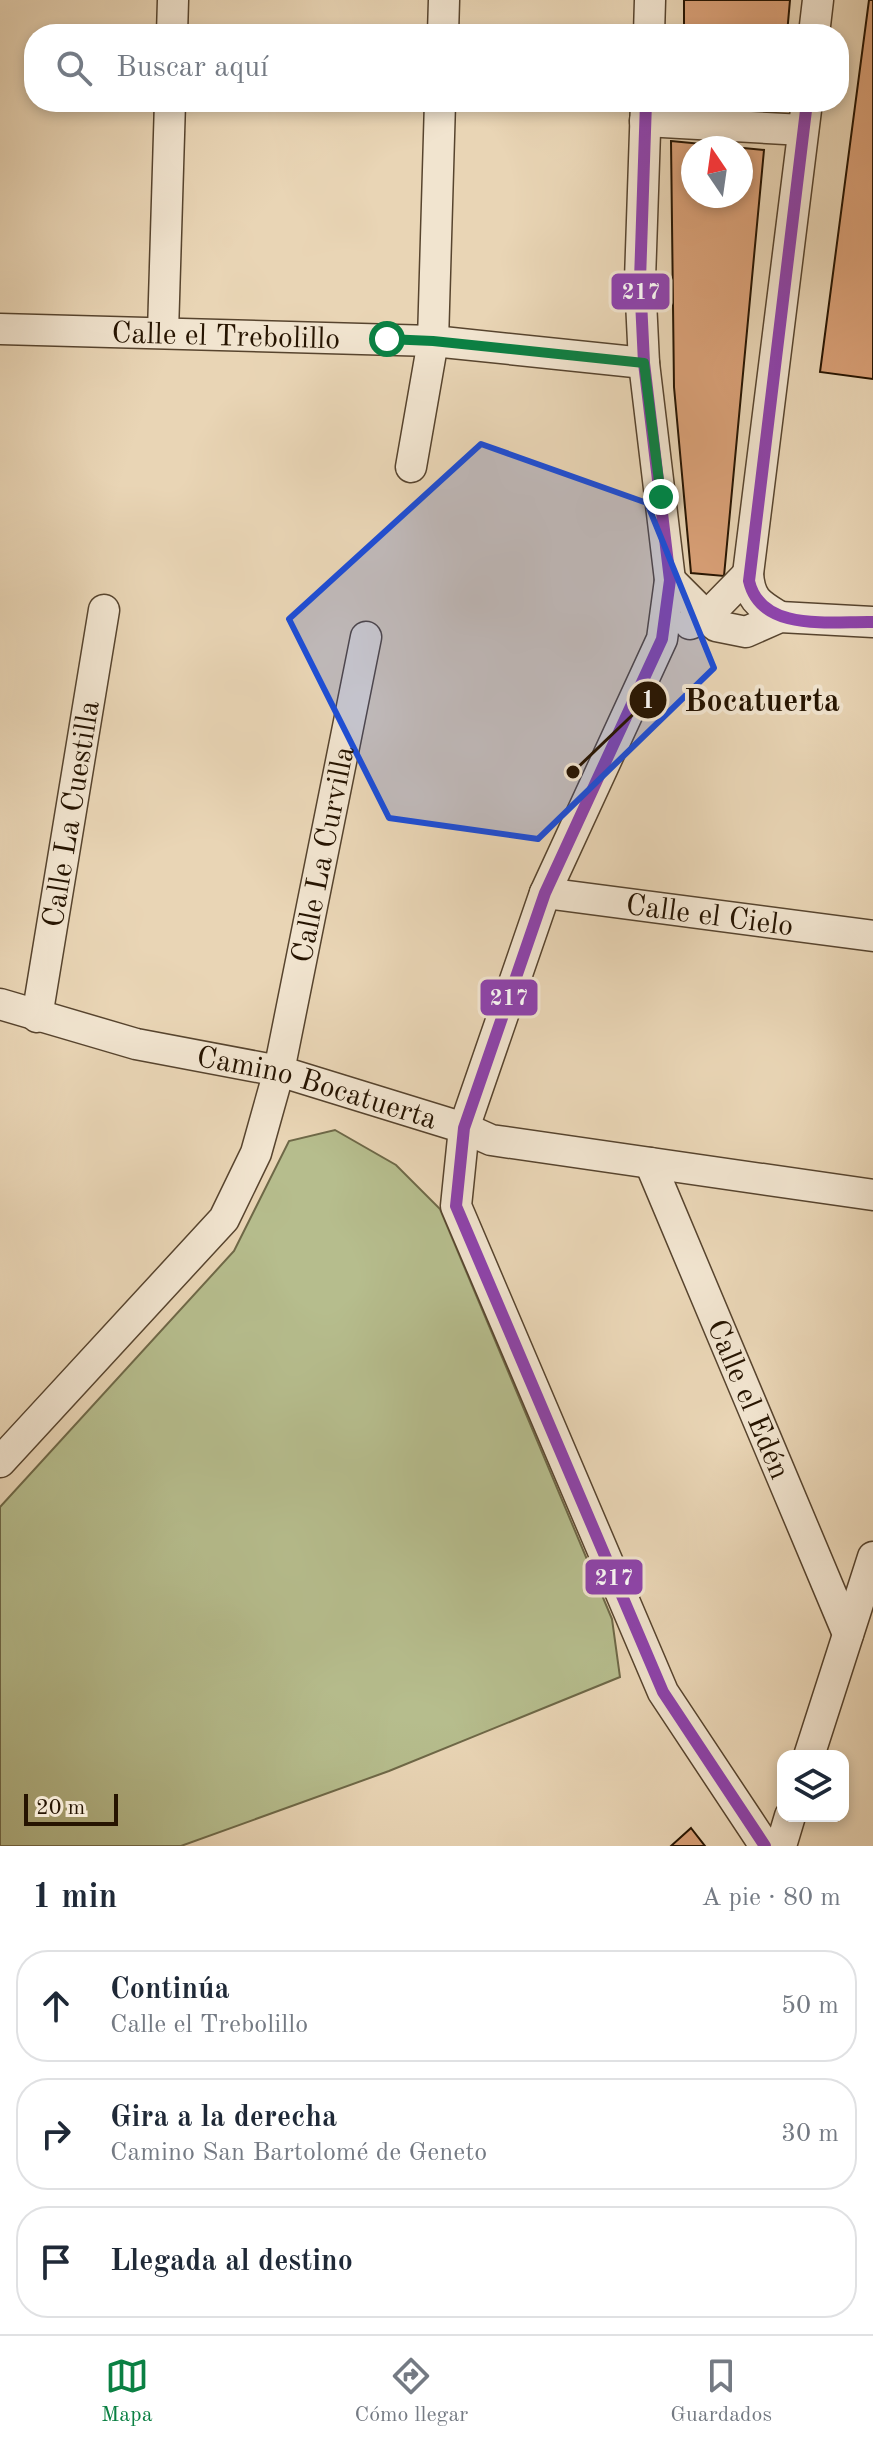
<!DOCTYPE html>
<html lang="es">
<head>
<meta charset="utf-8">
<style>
	body { margin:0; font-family:"Old Standard TT",serif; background:#f6f6f7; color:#1f2937 }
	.controls { position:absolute; right:24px; bottom:24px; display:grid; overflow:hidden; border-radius:16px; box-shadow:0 4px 12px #0003 }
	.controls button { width:72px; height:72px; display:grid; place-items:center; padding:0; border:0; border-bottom:2px solid #e0e1e3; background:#fff; color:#1f2937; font:40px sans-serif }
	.compass { position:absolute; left:681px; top:136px; width:72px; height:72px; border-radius:50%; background:#fff; box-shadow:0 4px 12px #0003; rotate:347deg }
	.scale { position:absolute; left:24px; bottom:20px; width:94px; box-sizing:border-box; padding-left:8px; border:4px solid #261401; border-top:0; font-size:22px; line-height:28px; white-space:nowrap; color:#261401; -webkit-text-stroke:6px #f1e4cf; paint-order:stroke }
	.stop { position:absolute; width:24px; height:24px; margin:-18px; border:6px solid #0b8043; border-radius:50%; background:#fff }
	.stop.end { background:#0b8043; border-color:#fff; box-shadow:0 2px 8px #0008 }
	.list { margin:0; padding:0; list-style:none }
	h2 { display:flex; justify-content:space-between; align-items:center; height:104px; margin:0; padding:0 32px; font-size:34px }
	h2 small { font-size:26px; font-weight:400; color:#747a83 }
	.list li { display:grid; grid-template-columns:52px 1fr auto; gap:24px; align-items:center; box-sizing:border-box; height:112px; margin:0 16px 16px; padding:0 16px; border:2px solid #e0e1e3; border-radius:32px }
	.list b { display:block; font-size:30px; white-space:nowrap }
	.list p { margin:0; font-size:26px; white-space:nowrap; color:#747a83 }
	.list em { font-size:26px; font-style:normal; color:#747a83 }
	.icon { flex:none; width:44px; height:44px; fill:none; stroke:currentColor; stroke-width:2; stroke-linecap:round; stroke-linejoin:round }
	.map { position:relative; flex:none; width:873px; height:1846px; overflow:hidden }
	.search { position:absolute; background:#fff; box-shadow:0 4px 12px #0003; left:24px; right:24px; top:24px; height:88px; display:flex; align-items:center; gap:20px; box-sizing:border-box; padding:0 28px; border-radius:32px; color:#747a83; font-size:30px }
	.sheet { height:488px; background:#fff }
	nav { display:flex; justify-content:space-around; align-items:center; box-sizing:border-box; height:112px; border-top:2px solid #e0e1e3; background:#fff; font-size:22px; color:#747a83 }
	nav a { display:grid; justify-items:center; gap:4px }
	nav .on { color:#0b8043 }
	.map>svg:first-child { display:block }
	.green { fill:#b6bd8d; stroke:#6e6847; stroke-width:2 }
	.building { fill:#d9a077; stroke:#261401; stroke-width:2; fill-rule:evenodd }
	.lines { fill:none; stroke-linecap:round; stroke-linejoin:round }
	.minor-casing { stroke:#57442e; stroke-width:33 }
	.minor { stroke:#f1e4cf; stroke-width:30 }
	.bus-1-casing { stroke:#f1e4cf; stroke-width:18 }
	.bus-1 { stroke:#8e44ad; stroke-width:12 }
	.route { stroke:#0b8043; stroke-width:10 }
	.marked { fill:#1d4ed8; fill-opacity:0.2; stroke:#1d4ed8; stroke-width:6; stroke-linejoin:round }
	.labels { text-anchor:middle; stroke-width:8; stroke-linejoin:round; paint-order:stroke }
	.street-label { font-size:30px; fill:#261401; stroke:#f1e4cf }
	.leader { fill:none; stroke:#261401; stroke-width:3 }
	.callout-dot { fill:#261401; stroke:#f1e4cf; stroke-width:3 }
	.mark-label { font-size:24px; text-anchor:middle; font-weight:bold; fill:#fff }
	.callout-label { font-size:32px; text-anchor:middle; font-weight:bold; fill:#261401; stroke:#f1e4cf; stroke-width:8; stroke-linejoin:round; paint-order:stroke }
	.line-badge { stroke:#f1e4cf; stroke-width:3 }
	.badge-label { font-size:22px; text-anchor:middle; font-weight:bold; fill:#fff }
</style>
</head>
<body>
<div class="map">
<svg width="873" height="1846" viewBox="0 0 873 1846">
	<rect width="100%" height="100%" fill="#e9d5b5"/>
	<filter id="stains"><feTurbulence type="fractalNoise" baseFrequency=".0025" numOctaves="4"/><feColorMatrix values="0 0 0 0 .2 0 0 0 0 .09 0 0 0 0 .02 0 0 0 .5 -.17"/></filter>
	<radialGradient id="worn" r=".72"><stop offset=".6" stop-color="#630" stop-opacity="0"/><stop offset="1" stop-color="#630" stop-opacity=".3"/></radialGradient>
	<!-- green -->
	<path class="green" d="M335 1130 396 1165 440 1209 612 1619 620 1677 389 1771 181 1846H0V1507L234 1251 289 1141Z"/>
	<!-- building -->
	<path class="building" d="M684 0H790L787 34H684Z
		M869 0H873V379L820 372Z
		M683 102H781V106L683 104Z
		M671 141 764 150 724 576 691 573 674 387ZM693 148H741V196H693Z
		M691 1828 705 1846H671Z"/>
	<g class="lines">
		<!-- minor casing -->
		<g class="minor-casing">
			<g id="minor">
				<path d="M172 34 173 0"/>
				<path d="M443 34 444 0"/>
				<path d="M649 34 650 0"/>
				<path d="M814 34 818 0"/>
				<path d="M646 102 640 280 644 363 670 580 662 639 545 893 464 1128 456 1206 663 1692 765 1846"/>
				<path d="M645 121 803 130"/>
				<path id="s1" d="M0 329 433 341 644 363"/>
				<path d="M163 332 170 102"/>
				<path d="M411 467 433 341 440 102"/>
				<path d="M670 580 716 626 746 632 780 617 873 622"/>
				<path d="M780 617C759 604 750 600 748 574L807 102"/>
				<path d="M690 624 707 616 748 574"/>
				<path id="s2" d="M545 893 873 936"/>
				<path id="s3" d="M0 1004 136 1044 279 1071 464 1128 491 1140 873 1195"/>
				<path id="s4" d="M37 1017 104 610"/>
				<path id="s5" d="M650 1163 848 1634"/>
				<path id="s6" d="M0 1462 224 1219 256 1153 279 1071 366 637"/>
				<path d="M809 1756 873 1557"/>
				<path d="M781 1846 790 1816"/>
			</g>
		</g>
		<!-- minor -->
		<use href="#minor" class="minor"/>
		<!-- bus-1 casing -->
		<g class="bus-1-casing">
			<path id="bus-1" d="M646 102 640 280 644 363 670 580 662 639 545 893 464 1128 456 1206 663 1692 765 1846
				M807 102 749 581C761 633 832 621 873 622"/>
		</g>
		<!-- bus-1 -->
		<use href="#bus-1" class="bus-1"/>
	</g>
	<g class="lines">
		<!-- route -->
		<path class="route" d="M387 339 433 341 644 363 661 497"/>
	</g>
	<!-- marked area -->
	<path class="marked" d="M481 444 647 503 714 668 538 839 389 818 289 619Z"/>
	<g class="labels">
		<!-- street labels -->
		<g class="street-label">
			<text dy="10" stroke="none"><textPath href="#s1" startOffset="226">Calle el Trebolillo</textPath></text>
			<text dy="10" stroke="none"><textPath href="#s4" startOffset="206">Calle La Cuestilla</textPath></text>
			<text dy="10" stroke="none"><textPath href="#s6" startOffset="710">Calle La Curvilla</textPath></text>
			<text dy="10" stroke="none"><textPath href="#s2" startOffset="166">Calle el Cielo</textPath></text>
			<text dy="10" stroke="none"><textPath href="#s3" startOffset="328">Camino Bocatuerta</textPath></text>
			<text dy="10" stroke="none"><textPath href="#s5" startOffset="256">Calle el Edén</textPath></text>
		</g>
	</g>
	<!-- callouts -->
	<path class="leader" d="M573 772L648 700"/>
	<g class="callout-dot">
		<circle cx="573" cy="772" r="8"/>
		<circle cx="648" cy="700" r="20"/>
	</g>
	<g class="mark-label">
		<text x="648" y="708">1</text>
	</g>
	<g class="callout-label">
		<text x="762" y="711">Bocatuerta</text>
	</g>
	<g class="line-badge">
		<rect x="610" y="272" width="61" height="39" rx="8" fill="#8e44ad"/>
		<rect x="479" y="978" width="60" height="39" rx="8" fill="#8e44ad"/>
		<rect x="584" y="1558" width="60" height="38" rx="8" fill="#8e44ad"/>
	</g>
	<g class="badge-label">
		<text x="641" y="299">217</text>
		<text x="509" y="1005">217</text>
		<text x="614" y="1585">217</text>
	</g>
	<rect width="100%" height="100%" filter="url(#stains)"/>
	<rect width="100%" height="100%" fill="url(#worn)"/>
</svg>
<div class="controls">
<button><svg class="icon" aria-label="layers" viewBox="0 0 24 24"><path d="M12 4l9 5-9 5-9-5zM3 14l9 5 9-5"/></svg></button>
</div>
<svg class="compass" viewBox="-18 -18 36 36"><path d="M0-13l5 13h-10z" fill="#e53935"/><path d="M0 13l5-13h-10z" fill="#747a83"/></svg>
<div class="scale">20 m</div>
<div class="stop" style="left:387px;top:339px"></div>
<div class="stop end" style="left:661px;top:497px"></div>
<div class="search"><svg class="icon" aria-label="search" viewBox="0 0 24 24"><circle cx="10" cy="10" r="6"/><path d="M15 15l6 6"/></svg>Buscar aquí</div>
</div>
<section class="sheet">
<h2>1 min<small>A pie · 80 m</small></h2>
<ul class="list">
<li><svg class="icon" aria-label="ahead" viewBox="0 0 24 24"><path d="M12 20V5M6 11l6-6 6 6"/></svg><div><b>Continúa</b><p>Calle el Trebolillo</p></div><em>50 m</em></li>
<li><svg class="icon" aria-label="right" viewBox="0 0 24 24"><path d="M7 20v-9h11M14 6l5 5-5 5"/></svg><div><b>Gira a la derecha</b><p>Camino San Bartolomé de Geneto</p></div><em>30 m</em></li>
<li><svg class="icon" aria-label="arrive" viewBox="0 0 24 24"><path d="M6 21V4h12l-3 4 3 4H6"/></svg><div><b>Llegada al destino</b></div></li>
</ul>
</section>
<nav>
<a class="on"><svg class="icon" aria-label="map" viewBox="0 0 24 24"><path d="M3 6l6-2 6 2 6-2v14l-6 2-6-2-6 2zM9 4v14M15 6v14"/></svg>Mapa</a>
<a><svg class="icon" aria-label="directions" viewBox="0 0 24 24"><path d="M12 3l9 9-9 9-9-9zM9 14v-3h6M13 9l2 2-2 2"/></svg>Cómo llegar</a>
<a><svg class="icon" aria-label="saved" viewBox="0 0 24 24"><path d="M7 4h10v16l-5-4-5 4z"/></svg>Guardados</a>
</nav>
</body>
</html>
